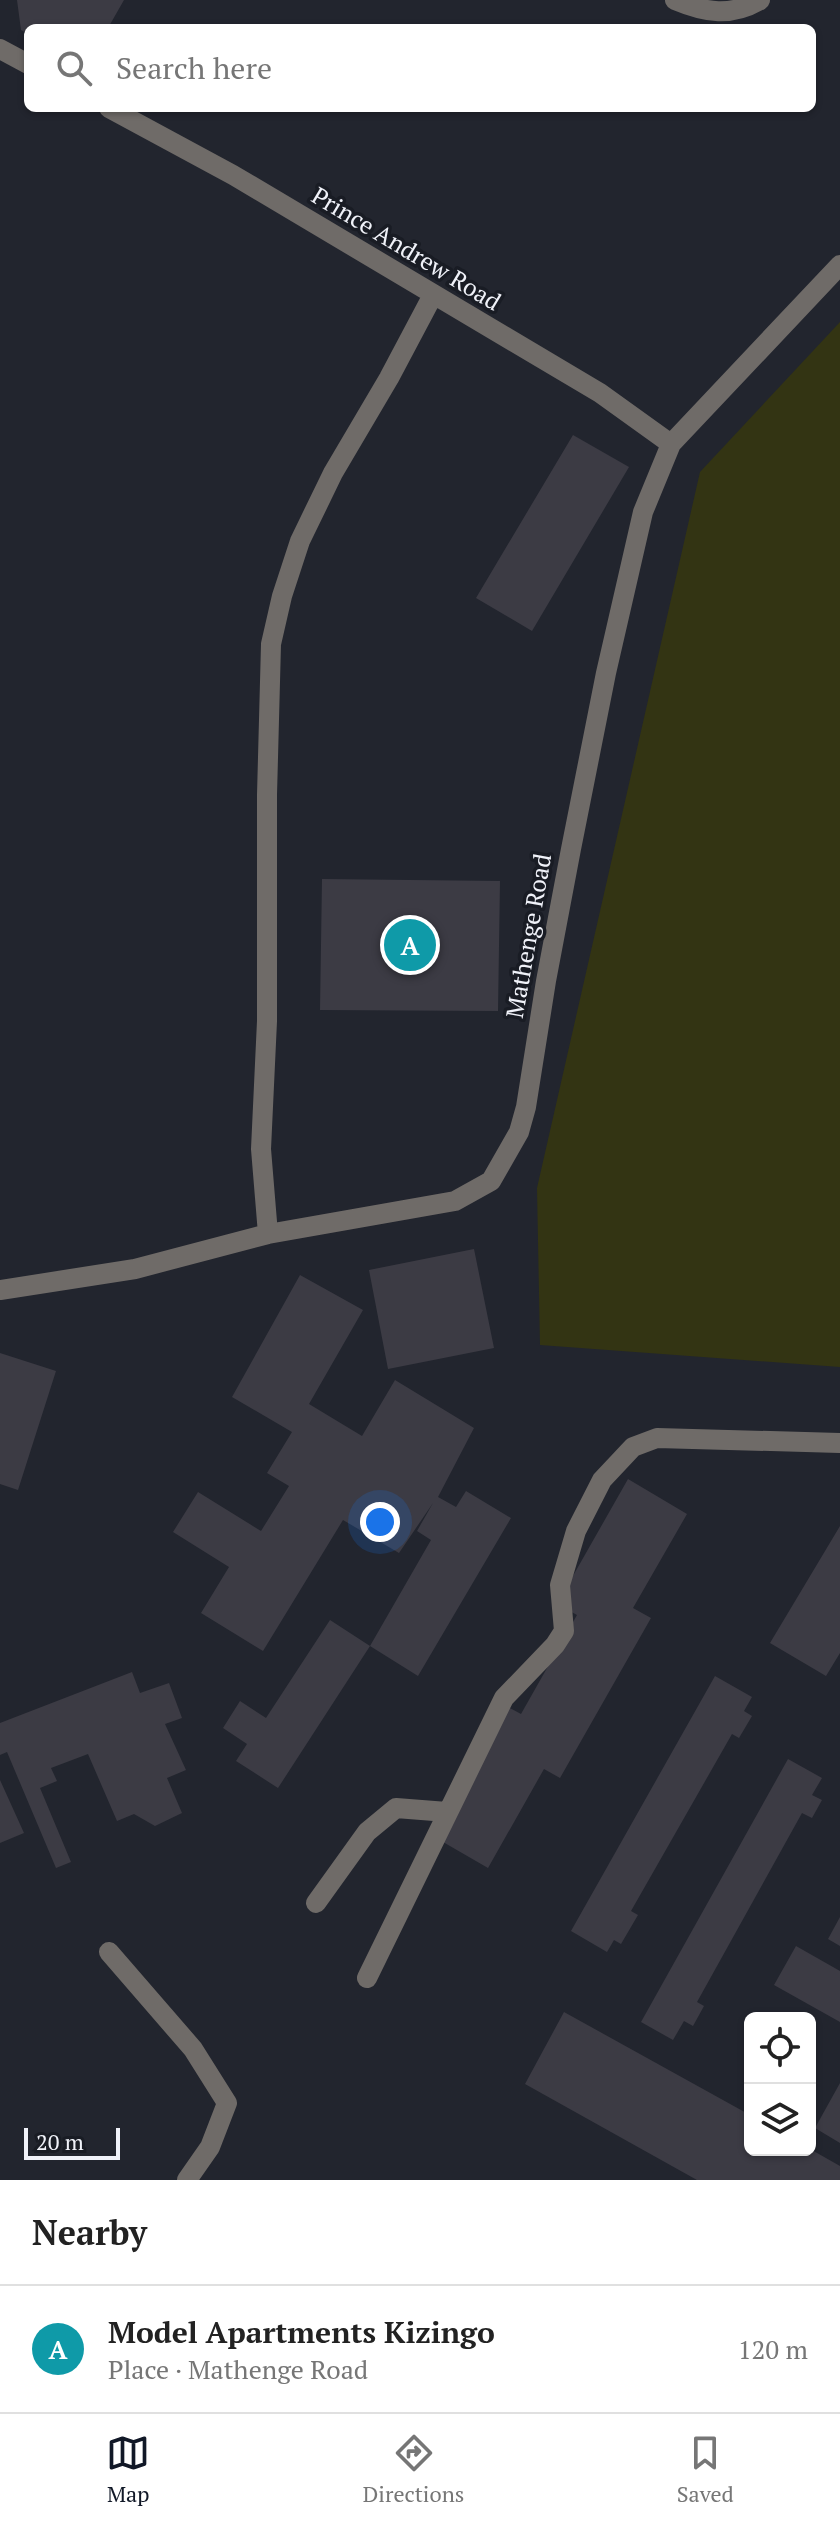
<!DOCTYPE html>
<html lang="en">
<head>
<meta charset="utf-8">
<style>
	body { margin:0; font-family:"PT Serif",serif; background:#f6f6f6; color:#222 }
	.controls { position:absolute; right:24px; bottom:24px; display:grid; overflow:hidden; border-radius:12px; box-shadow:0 2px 6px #0004 }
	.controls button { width:72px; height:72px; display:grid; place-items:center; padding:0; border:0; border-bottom:2px solid #e0e0e0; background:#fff; color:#222; font:40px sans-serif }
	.scale { position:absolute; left:24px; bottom:20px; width:96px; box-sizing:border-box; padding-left:8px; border:4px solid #f0f2f9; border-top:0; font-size:22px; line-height:28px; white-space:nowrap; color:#f0f2f9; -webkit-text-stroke:6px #191c24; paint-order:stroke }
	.you { position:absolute; left:380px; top:1522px; width:28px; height:28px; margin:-20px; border:6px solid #fff; border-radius:50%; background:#1a73e8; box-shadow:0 0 0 12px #1a73e833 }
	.badge { display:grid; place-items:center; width:52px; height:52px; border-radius:50%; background:#111827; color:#fff; font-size:26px; font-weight:700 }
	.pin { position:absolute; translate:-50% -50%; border:4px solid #fff; box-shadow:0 2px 8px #0006 }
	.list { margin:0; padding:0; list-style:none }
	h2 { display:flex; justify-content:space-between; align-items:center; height:104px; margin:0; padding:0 32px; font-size:34px }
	h2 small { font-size:26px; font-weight:400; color:#767676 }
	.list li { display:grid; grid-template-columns:52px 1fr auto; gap:24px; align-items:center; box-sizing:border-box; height:128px; padding:0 32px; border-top:2px solid #e0e0e0 }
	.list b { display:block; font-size:30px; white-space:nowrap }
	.list p { margin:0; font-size:26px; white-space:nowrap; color:#767676 }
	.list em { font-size:26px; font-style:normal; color:#767676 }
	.icon { flex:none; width:44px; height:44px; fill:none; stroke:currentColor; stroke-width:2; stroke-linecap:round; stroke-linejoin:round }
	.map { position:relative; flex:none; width:840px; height:2180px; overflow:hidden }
	.search { position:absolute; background:#fff; box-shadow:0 2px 6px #0004; left:24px; right:24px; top:24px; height:88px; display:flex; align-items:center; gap:20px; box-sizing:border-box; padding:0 28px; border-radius:12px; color:#767676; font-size:30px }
	.sheet { height:232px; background:#fff }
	nav { display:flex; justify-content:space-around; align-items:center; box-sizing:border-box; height:112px; border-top:2px solid #e0e0e0; background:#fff; font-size:22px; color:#767676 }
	nav a { display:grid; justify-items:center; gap:4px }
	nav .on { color:#111827 }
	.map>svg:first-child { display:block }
	.green { fill:#333413 }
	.building { fill:#3c3b44 }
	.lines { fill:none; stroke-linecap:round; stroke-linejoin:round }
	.minor { stroke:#6f6b68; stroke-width:20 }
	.labels { text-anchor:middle; stroke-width:7; stroke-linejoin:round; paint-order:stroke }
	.street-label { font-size:24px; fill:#f0f2f9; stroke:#191c24 }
</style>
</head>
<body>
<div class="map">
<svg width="840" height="2180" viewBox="0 0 840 2180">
	<rect width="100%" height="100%" fill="#22252e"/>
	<!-- green -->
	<path class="green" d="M840 322V1367L540 1345 537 1188 700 472Z"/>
	<!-- building -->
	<path class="building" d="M17 0H124L108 28H28V34L21 30Z
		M573 435 629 467 532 631 476 598Z
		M322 879 500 881 498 1011 320 1010Z
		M474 1249 494 1348 388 1369 369 1270Z
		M300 1275 363 1310 309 1404 362 1436 395 1380 474 1428 438 1497 456 1507 466 1491 511 1518 418 1676 370 1646 431 1540 417 1531 433 1503 399 1553 343 1520 263 1651 201 1613 229 1567 173 1532 198 1492 261 1531 289 1486 267 1473 292 1432 232 1397Z
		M0 1353 56 1371 18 1490 0 1484Z
		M628 1479 687 1514 633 1608 651 1618 560 1778 544 1769 488 1868 443 1842 506 1706 521 1714 577 1615 557 1604Z
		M840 1526V1653L826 1676 770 1643Z
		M330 1620 370 1646 278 1788 236 1761 247 1744 223 1728 240 1701 266 1718Z
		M132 1672 140 1693 169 1683 182 1718 165 1724 186 1770 167 1778 182 1813 155 1826 134 1814 117 1821 88 1754 51 1768 57 1781 40 1788 71 1862 56 1868 7 1752 0 1755V1723Z
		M715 1676 752 1697 744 1711 752 1716 739 1738 732 1734 631 1911 638 1915 621 1944 614 1940 607 1952 571 1931Z
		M788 1759 822 1778 812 1795 822 1800 812 1818 802 1813 697 2002 704 2006 693 2026 684 2021 673 2040 641 2022Z
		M0 1780 24 1833 0 1843Z
		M840 1917V1946L828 1939Z
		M796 1946 840 1971V2022L774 1985Z
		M564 2012 750 2115V2150L810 2149 840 2166V2180H697L525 2084Z
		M840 2083V2143L815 2128Z"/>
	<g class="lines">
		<!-- minor -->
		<path class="minor" d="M675 0C706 13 731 17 760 0
			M0 49 28 64
			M109 108 233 175 600 393 671 444
			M268 1234 261 1149 267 1021V795L271 644 282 596 300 541 333 473 389 378 433 295
			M0 1290 135 1269 268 1234 455 1201 491 1181 519 1132 526 1107 546 981 571 849 606 673 643 512 671 444 840 265
			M316 1903 367 1832 396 1808 447 1812
			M109 1952 193 2049 227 2103 210 2147 187 2180
			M367 1978 504 1698 555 1645 564 1631 560 1585 576 1531 602 1480 633 1447 657 1438 840 1443"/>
	</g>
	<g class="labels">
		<!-- street labels -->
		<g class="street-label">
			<text transform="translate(406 249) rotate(31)" y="8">Prince Andrew Road</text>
			<text transform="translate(529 936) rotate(-80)" y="8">Mathenge Road</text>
		</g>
	</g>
</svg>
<div class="controls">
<button><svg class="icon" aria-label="locate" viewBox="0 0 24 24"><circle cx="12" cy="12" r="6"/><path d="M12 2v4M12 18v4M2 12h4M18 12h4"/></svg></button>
<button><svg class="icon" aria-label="layers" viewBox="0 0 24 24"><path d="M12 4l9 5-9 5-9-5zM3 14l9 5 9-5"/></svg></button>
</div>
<div class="scale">20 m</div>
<div class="you"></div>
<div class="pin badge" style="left:410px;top:945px;background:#0f9aa8">A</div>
<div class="search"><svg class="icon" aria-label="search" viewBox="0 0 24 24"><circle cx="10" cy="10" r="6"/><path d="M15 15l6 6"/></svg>Search here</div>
</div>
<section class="sheet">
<h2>Nearby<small></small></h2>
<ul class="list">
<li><span class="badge" style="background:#0f9aa8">A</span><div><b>Model Apartments Kizingo</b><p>Place · Mathenge Road</p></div><em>120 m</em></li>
</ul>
</section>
<nav>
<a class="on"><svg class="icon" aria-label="map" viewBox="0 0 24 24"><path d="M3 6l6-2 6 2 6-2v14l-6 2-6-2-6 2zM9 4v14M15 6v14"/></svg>Map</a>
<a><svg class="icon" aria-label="directions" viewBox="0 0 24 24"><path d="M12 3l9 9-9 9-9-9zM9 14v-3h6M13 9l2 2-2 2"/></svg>Directions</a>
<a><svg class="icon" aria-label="saved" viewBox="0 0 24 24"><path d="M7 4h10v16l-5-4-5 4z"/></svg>Saved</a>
</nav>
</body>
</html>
